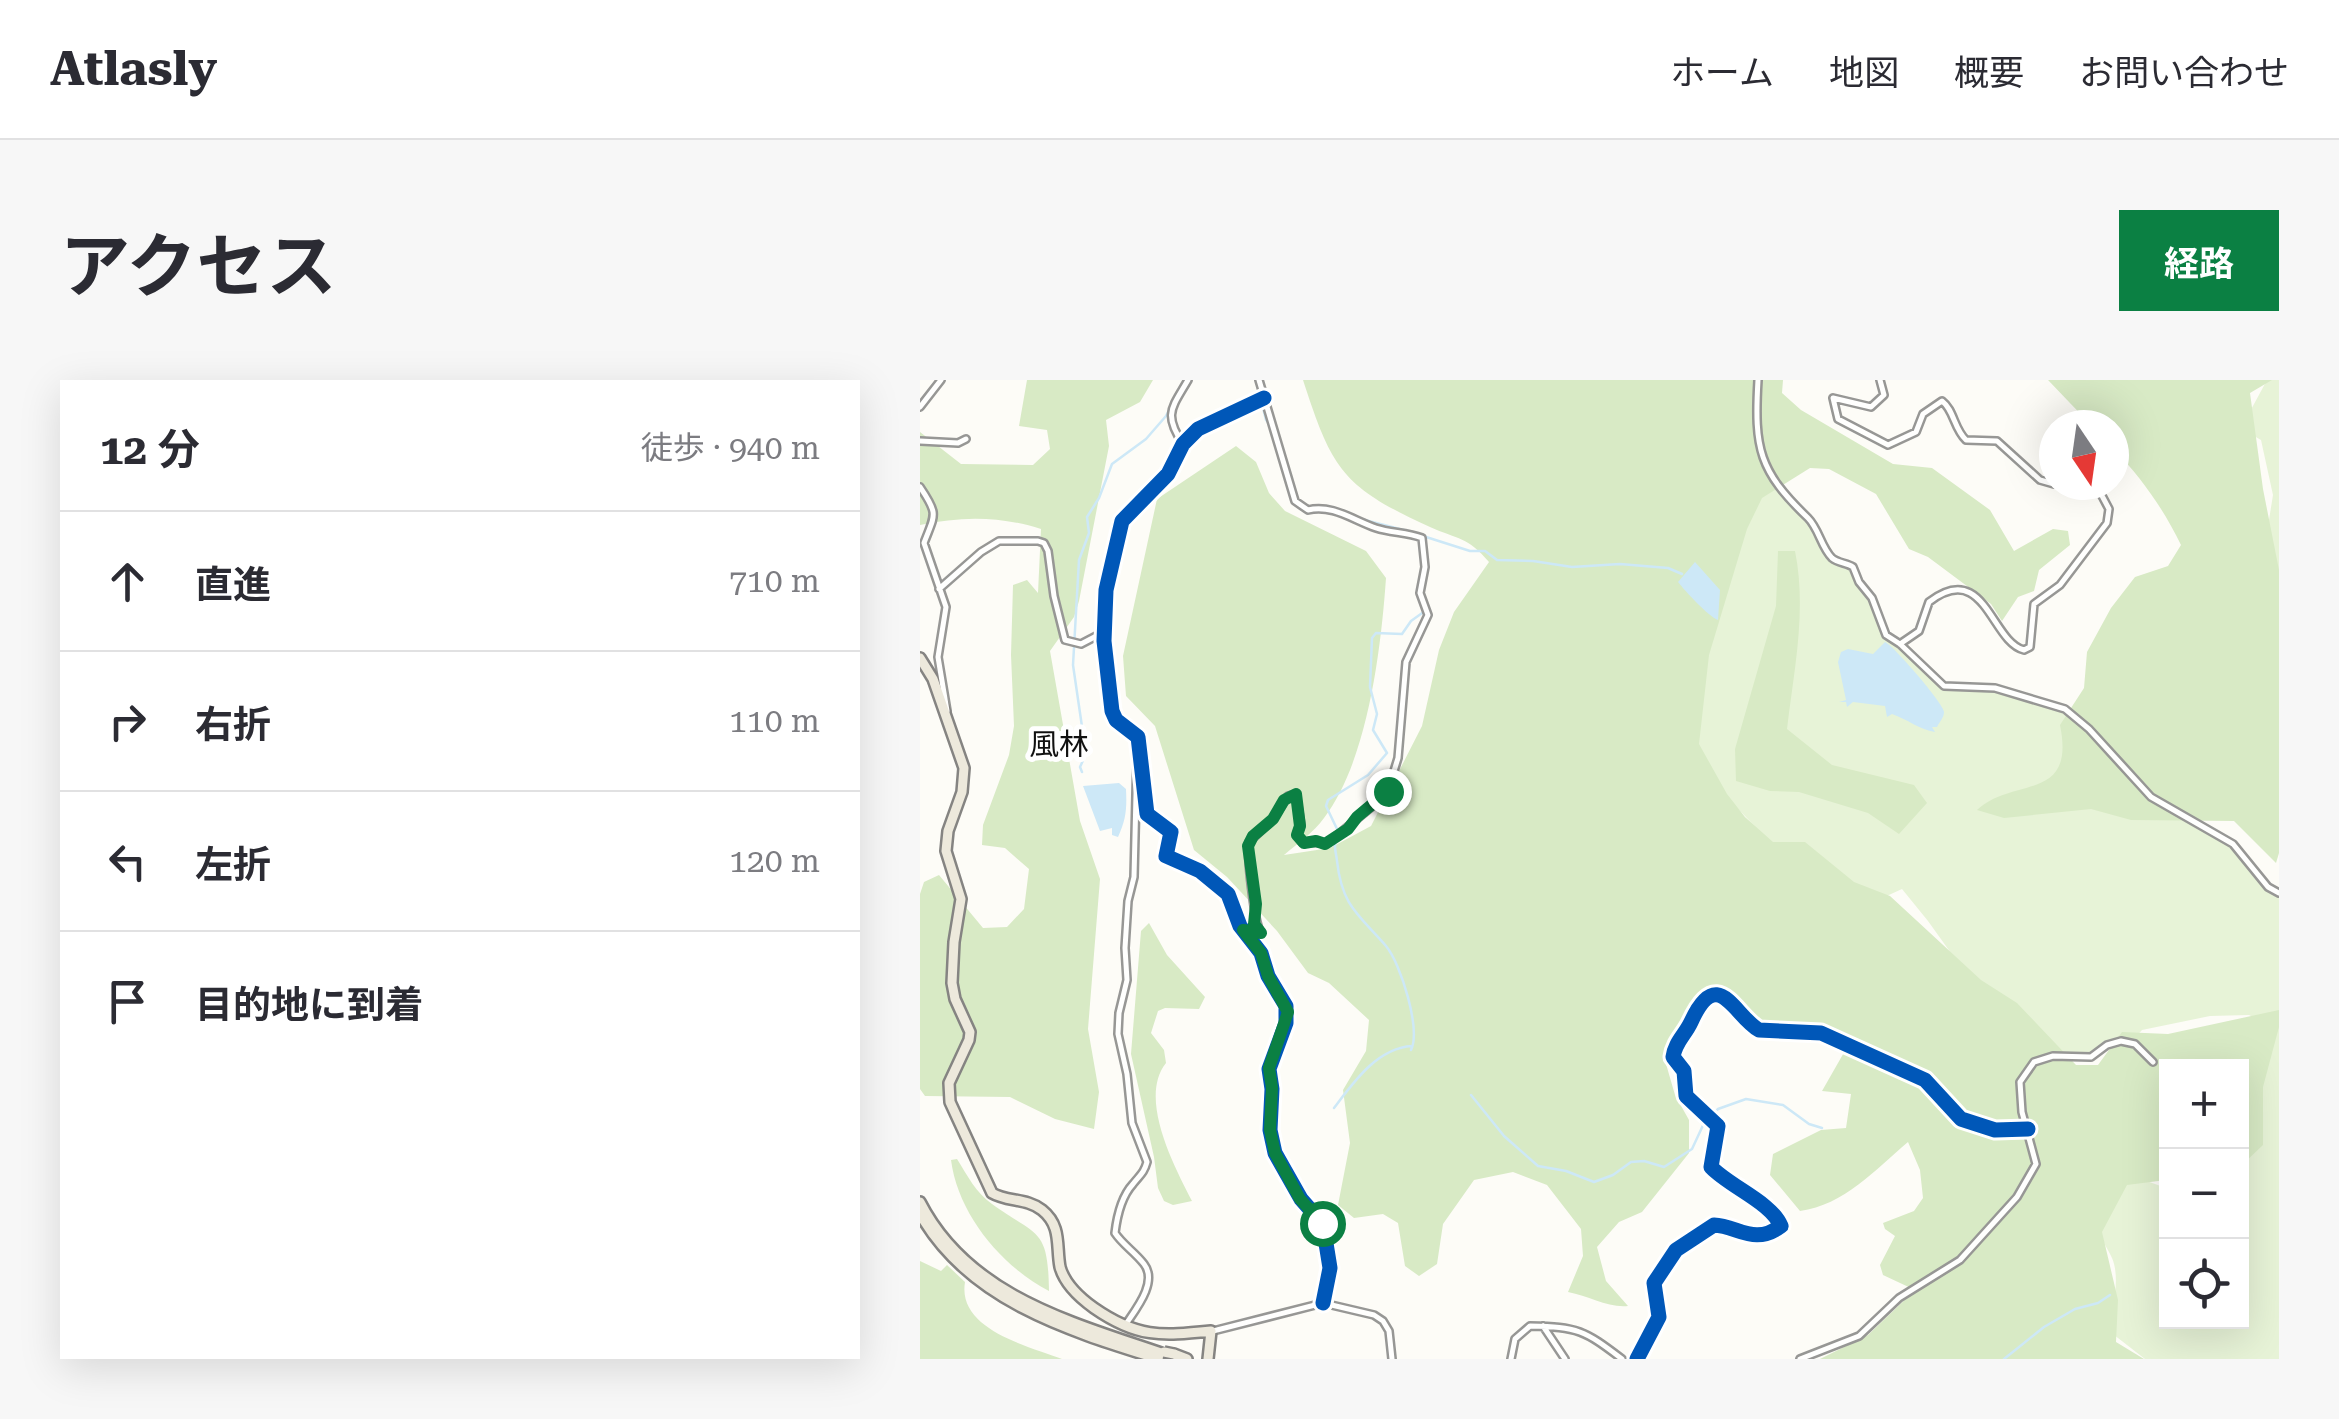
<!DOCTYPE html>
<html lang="ja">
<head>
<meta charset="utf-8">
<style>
	body { margin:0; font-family:"Roboto Serif","Noto Sans JP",serif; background:#f7f7f7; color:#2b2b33 }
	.controls { position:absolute; right:30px; bottom:30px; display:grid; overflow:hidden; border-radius:0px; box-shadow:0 10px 40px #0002 }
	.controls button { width:90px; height:90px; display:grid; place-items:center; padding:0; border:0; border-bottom:2px solid #e1e1e2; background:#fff; color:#2b2b33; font:50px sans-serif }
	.compass { position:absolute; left:1119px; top:30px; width:90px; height:90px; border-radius:50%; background:#fff; box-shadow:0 10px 40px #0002; rotate:167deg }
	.stop { position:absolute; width:30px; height:30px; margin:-22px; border:8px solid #0b8043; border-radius:50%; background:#fff }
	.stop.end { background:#0b8043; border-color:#fff; box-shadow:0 2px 10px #0008 }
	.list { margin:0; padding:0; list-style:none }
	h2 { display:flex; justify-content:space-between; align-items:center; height:130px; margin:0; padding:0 40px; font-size:42px }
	h2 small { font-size:32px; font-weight:400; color:#7c7c81 }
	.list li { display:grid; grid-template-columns:65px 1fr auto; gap:30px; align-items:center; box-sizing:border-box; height:140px; padding:0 40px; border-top:2px solid #e1e1e2 }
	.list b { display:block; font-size:38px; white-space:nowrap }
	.list em { font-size:32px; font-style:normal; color:#7c7c81 }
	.icon { flex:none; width:55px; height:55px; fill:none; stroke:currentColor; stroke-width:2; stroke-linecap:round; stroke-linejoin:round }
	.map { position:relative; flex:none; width:1359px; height:979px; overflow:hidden; border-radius:0px }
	header { display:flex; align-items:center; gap:60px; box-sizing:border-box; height:140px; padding:0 50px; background:#fff; border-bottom:2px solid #e1e1e2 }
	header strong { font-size:48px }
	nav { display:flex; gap:55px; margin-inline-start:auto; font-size:35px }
	.intro { display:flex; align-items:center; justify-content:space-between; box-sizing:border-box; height:240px; padding:0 60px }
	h1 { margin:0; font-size:70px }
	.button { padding:25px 45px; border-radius:0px; background:#0b8043; color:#fff; font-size:35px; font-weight:700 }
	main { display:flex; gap:60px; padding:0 60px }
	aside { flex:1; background:#fff; border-radius:0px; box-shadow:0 10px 40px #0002 }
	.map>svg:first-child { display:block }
	.green { fill:#e7f3d7 }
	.forest { fill:#d8eac5 }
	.water { fill:#cde8f7 }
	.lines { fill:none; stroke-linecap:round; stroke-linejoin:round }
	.stream { stroke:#cde8f7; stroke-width:2.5 }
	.street-casing { stroke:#979795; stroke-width:10 }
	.primary-casing { stroke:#858482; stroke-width:14 }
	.street { stroke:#fffffe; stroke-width:5 }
	.primary { stroke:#ede9dc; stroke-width:9 }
	.primary-bridge-casing { stroke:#858482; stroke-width:14; stroke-linecap:butt }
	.primary-bridge { stroke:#ede9dc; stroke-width:9 }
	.cycleway-casing { stroke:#fff; stroke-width:21 }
	.cycleway { stroke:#0057b8; stroke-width:15 }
	.route { stroke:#0b8043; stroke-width:12 }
	.labels { text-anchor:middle; stroke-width:10; stroke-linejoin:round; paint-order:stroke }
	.neighbourhood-label { font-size:30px; fill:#111; stroke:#fff }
</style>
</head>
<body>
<header>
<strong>Atlasly</strong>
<nav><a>ホーム</a><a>地図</a><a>概要</a><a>お問い合わせ</a></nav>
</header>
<div class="intro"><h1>アクセス</h1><a class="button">経路</a></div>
<main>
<aside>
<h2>12 分<small>徒歩 · 940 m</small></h2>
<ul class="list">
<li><svg class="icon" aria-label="ahead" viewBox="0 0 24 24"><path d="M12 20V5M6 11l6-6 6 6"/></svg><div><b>直進</b></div><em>710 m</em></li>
<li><svg class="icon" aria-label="right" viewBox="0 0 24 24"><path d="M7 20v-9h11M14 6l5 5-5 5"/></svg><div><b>右折</b></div><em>110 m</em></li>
<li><svg class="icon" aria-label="left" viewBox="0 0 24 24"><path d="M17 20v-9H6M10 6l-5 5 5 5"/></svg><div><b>左折</b></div><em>120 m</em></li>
<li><svg class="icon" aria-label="arrive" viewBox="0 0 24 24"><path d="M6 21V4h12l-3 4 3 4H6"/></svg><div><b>目的地に到着</b></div></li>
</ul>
</aside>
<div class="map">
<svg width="1359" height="979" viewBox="0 0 1359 979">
	<rect width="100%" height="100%" fill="#fdfcf7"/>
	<!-- green -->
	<path class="green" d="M1347 0H1359V211L1348 146 1353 115 1341 60 1334 56 1327 37Z
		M804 96 861 108 870 126 893 148 911 180 932 189 939 206 951 220 961 252 1016 304 1024 308 1072 310 1150 335 1211 401 1307 463 1346 509 1359 515V979H1225L1189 951C1192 929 1201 899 1192 878 1186 865 1179 857 1175 841L1213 796 1246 808V942H1322V775L1337 736 1346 688 1337 639 1329 635 1290 636 1222 650 1212 661 1201 659 1168 677H1151L1071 629 1008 541 982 509 947 525 916 531 589 190Z"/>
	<!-- forest -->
	<path class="forest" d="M107 0H233L220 22 186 40 189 66 159 221 154 237 130 271 160 441 180 499 168 649 179 712 174 749 135 739 90 717 5 716 0 709V514L4 502 19 495 63 548 87 547 104 529 109 489 85 468 62 465 63 445 89 375 94 346 91 275 93 205 107 200 118 213 121 149C80 136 42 136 0 145V52L41 84 113 85 130 69 127 50 99 46Z
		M383 0H863L862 13 881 30 973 84 1012 88 1070 130 1094 171 1133 149 1148 151 1150 165 1119 190 1114 211 1098 217 1082 241 1071 224 1008 177 989 169 956 114 909 89 890 88 842 118 827 149 789 275 779 364 807 414 825 437 853 462H885L934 502 970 516 1061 600 1097 623 1156 685H1178L1202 652 1248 654 1359 630V647L1343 707V765L1322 785V686H1246V800L1207 805 1182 852 1198 920 1196 962 1224 979H900L948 955 995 910 963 895 960 885 975 856 965 849 963 843 994 831 1003 818 1000 790 988 762C955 790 924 825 880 831L850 795 853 774 901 750 926 748 931 714 902 711 930 662 903 649 857 650 838 646 815 620 801 612 788 614 774 623 768 636 753 652 744 677 755 715 769 740V773L722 832 699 842 677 867 686 901 708 926C688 928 669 916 648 912L663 876 661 849 627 805 593 792 554 800 523 844 517 884 499 896 485 886 478 843 463 834 434 838 418 825 430 763 423 710 446 671 449 640 409 603 388 593 357 551 307 497 274 470 235 346 206 316 203 276 237 119 316 66 336 82 349 113 365 131 446 171 466 198C461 269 448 380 404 438 394 452 377 464 364 475L410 468 451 446 502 346 519 270 534 232 569 182C547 156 539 160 510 147 422 107 412 89 383 0Z
		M1128 0H1352L1330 13 1343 109 1359 190V473L1356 483 1314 441 1211 440 1171 429 1084 438 1057 430C1093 396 1156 423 1140 345L1164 308 1167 272 1191 228 1215 197 1248 186 1261 165C1243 128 1222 99 1194 69V45H1171Z
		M858 171H875C887 230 874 290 867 349L912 385 994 405 1007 423 979 454 948 433 879 412 850 411 816 401 815 369 856 226Z
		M229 543 247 575 285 617 279 629 245 628 238 631 231 653 244 670 246 683C218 718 254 786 272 821L253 825 244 821 238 808 234 777 211 674 221 551Z
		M37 779C47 795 56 813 72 824 118 857 128 847 129 911 81 886 38 834 31 780Z
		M0 881 21 891 27 885 45 902C37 950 109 966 142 979H0Z"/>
	<!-- water -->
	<path class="water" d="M775 182 800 210 798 240C788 236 766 212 758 202Z
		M965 262C973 265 1025 325 1024 332 1024 338 1019 342 1017 347H1012L1015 352C1000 350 987 339 972 334L967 337 965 326 933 322 927 327 926 322H919L926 320 918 282 921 272 928 269 953 274Z
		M199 403 206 409C207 429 206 440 198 457L192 455V448L180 451 163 406Z"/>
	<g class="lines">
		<!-- stream -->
		<path class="stream" d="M336 0 346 40 352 47
			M355 59 359 75
			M373 121 385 131
			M441 139 495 153
			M503 156 550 171H565L577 180 613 181 652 187 700 184 748 188 762 194
			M162 392 160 387 166 374 153 285 159 180 169 153 167 137 179 118 192 84 226 59 246 36 264 0
			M418 451 406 426 408 420 448 395 467 373 453 350 457 334 450 307 452 258 456 253 482 254 491 241 505 231
			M417 458C413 467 416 471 417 481 422 526 438 534 466 566 481 584 501 649 491 670
			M551 715 584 756 618 786 646 791 674 802 693 795 711 782 724 781 744 787 772 769 785 741 798 729 826 719 863 725 889 744 902 748
			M414 728C433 703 457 668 492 666
			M1084 979 1124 947 1155 929 1178 923 1190 915"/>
		<!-- street casing -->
		<g class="street-casing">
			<path id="street" d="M838 0C834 69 839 91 888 138 899 149 901 167 912 178 918 183 927 183 933 187L939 202 952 218 966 255 980 264 1024 306 1075 308 1145 329 1169 349 1231 417 1313 464 1348 507 1359 513
				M960 0 964 15 951 27 913 18 918 39 968 65 996 52 1003 34 1022 21C1034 30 1034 49 1046 60L1077 61 1120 100 1134 104
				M344 18 278 49 263 64 248 94 202 141 186 210 184 261 192 331 196 340 218 357 227 434 251 452 246 476 280 491 308 514 320 546 341 573 348 596 366 626V643L349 689 352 709 350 750 355 773 381 819 402 843 404 851 410 888 403 923
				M0 27 21 0
				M0 61 38 63 46 59
				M263 64C243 34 252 28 268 0
				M0 107C19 135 15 134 4 163L26 227 18 277 27 331
				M19 209 61 172 79 161H118L124 163 128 171 134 216 145 260 161 264 184 252
				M980 264 999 251 1009 222C1065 179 1071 262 1104 270L1110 267 1114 224 1140 205 1187 143 1189 129 1180 112 1144 105
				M326 550 341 553C334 542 327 477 329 462L353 439 368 416 376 414 381 445 377 454 382 462 408 463 467 414 478 378 486 282 508 235 500 213 505 187 502 158C487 152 471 153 456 148 433 140 412 124 388 130L375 121 339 0
				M206 944C216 929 238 902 224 884 215 872 203 865 195 853 197 836 202 816 213 804 220 795 224 793 227 782L212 743 207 694 198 654 199 633 207 600 205 568 208 521 214 497 217 374
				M623 946 645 979
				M293 951 403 923 454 935 463 941 469 951 472 979
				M591 979 595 959 610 946C658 947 664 950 702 979
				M717 979 739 937 734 903 756 870 794 845C818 846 834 866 861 846 851 822 810 807 791 787L798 746 766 716 764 691 753 677C755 662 765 655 771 642 798 583 814 636 839 650L901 653 1005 700 1041 739 1075 750 1108 749
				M880 979 939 956 979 918 1040 880 1097 817 1116 784 1102 732 1100 702 1114 682 1133 676 1171 677 1187 665 1201 661 1215 664 1233 682"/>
		</g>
		<!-- primary casing -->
		<g class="primary-casing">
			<path id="primary" d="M0 278 13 299 44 388 42 412 28 451 26 471 41 519 34 562 32 603 35 619 50 652 49 660 29 703 30 722 72 813C87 822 107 818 122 830 142 846 136 866 140 887 145 905 160 918 174 928 217 958 241 956 291 951L288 979
				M0 822C48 916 151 942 244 974
				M0 834C49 921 149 951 239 979
				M254 974 267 979"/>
		</g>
		<!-- street -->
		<use href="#street" class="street"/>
		<!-- primary -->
		<use href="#primary" class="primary"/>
		<!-- primary-bridge casing -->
		<g class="primary-bridge-casing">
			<path id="primary-bridge" d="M244 972 254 974"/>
		</g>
		<!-- primary-bridge -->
		<use href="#primary-bridge" class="primary-bridge"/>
		<!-- cycleway casing -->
		<g class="cycleway-casing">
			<path id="cycleway" d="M344 18 278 49 263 64 248 94 202 141 186 210 184 261 192 331 196 340 218 357 227 434 251 452 246 476 280 491 308 514 320 546 341 573 348 596 366 626V643L349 689 352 709 350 750 355 773 381 819 402 843 404 851 410 888 403 923
				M717 979 739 937 734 903 756 870 794 845C818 846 834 866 861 846 851 822 810 807 791 787L798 746 766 716 764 691 753 677C755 662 765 655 771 642 798 583 814 636 839 650L901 653 1005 700 1041 739 1075 750 1108 749"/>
		</g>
		<!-- cycleway -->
		<use href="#cycleway" class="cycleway"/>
	</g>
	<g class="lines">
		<!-- route -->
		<path class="route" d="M402 843 380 819 355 773 350 750 352 708 349 688 368 632 348 596 341 573 323 550 341 553 334 544 336 524 328 466 333 456 353 439 364 420 376 414 380 446 377 455 384 463 396 461 405 464 428 449 437 437 468 411"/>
	</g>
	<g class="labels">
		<!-- neighbourhood labels -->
		<g class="neighbourhood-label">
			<text x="139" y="375">風林</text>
		</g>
	</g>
</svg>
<div class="controls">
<button>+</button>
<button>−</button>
<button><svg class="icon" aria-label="locate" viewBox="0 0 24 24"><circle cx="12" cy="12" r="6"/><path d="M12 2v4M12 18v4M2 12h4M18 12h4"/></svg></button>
</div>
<svg class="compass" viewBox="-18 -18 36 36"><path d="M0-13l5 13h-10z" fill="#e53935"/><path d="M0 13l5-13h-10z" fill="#7c7c81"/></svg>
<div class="stop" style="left:402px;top:843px"></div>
<div class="stop end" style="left:468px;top:411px"></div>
</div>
</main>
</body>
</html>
